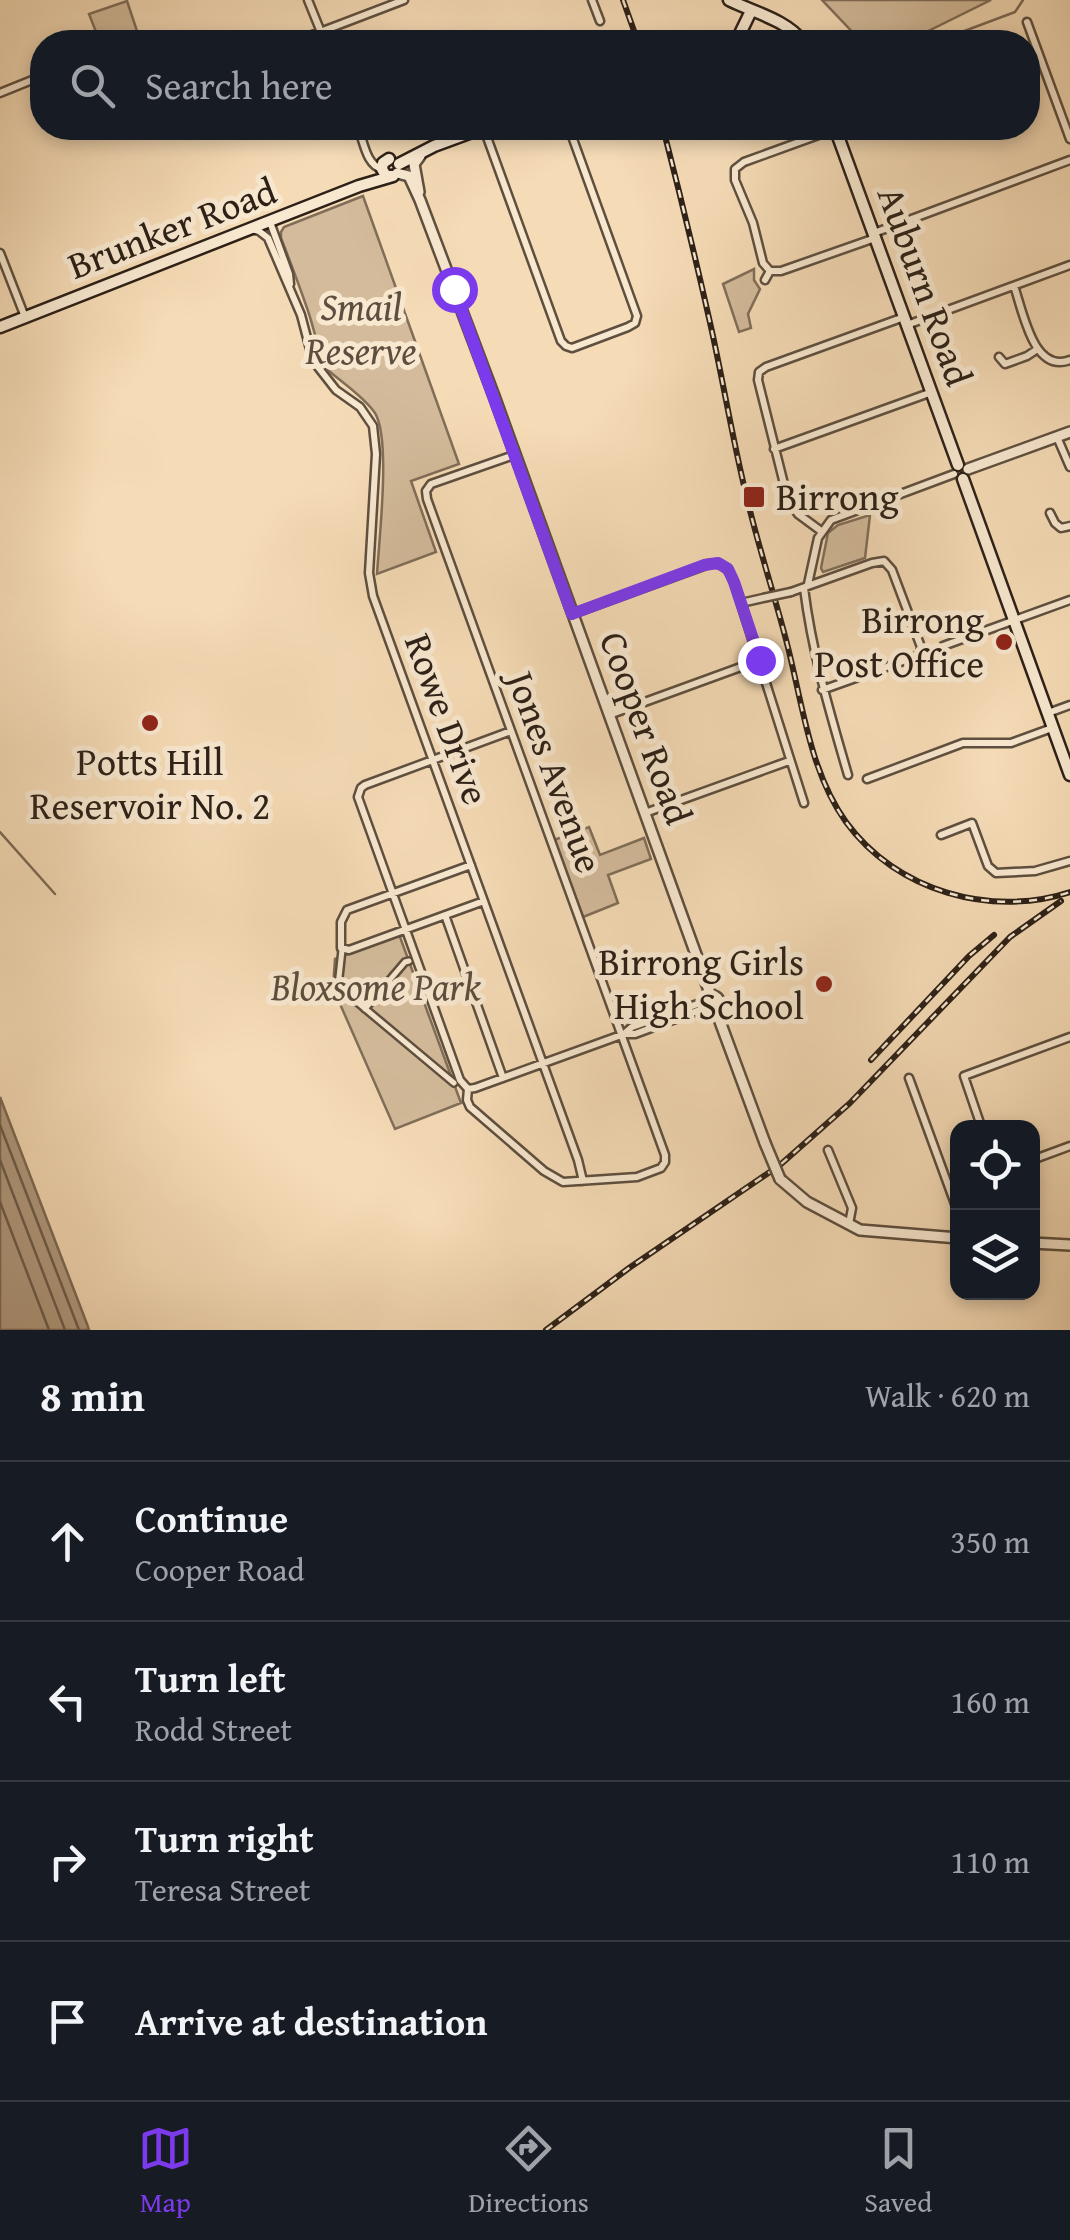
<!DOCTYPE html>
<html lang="en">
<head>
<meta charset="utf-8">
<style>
	body { margin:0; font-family:"Gentium Book Plus",serif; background:#242831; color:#f1f3f6 }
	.controls { position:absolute; right:30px; bottom:30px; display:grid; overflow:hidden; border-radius:20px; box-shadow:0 5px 15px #0003 }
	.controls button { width:90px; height:90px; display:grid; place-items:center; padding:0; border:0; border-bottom:2px solid #363941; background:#171b24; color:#f1f3f6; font:50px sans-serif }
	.stop { position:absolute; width:30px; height:30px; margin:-22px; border:8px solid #7c3aed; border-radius:50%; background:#fff }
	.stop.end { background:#7c3aed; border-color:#fff; box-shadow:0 2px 10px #0008 }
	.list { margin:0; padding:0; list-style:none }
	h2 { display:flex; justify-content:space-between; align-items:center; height:130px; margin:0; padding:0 40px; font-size:42px }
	h2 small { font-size:32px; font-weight:400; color:#9ea1a6 }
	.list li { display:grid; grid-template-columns:65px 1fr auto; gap:30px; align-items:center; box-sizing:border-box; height:160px; padding:0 40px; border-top:2px solid #363941 }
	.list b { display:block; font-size:38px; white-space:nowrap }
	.list p { margin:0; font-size:32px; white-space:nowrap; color:#9ea1a6 }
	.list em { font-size:32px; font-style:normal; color:#9ea1a6 }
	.icon { flex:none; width:55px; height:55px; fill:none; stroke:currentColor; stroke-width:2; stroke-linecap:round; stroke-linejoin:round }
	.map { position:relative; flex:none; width:1070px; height:1330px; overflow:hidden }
	.search { position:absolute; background:#171b24; box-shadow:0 5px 15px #0003; left:30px; right:30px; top:30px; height:110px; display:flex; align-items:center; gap:25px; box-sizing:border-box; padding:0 35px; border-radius:40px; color:#9ea1a6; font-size:38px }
	.sheet { height:770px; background:#171b24 }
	nav { display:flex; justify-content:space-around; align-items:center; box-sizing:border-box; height:140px; border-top:2px solid #363941; background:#171b24; font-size:28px; color:#9ea1a6 }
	nav a { display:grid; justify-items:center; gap:5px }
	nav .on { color:#7c3aed }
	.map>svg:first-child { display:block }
	.green { fill:#d3bb9b; stroke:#806e59; stroke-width:2.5 }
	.water { fill:#b19b80; stroke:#7c6a56; stroke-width:2.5 }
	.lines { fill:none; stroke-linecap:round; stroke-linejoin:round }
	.shore { stroke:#6e5e4c; stroke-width:2.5 }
	.stream { stroke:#7c6a56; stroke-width:2.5 }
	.pedestrian-casing { stroke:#5e4f3f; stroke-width:10 }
	.minor-casing { stroke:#5e4f3f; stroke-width:11 }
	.tertiary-casing { stroke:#5e4f3f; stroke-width:14 }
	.secondary-casing { stroke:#2c2017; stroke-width:15 }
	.pedestrian { stroke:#f8e8d0; stroke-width:5 }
	.minor { stroke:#f8e8d0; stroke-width:6 }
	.tertiary { stroke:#f8e8d0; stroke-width:9 }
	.secondary { stroke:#f8e8d0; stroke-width:10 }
	.rail-casing { stroke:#2c2017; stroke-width:6 }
	.rail { stroke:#f8e8d0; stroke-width:2.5; stroke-dasharray:8; stroke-linecap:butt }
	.minor-bridge-casing { stroke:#5e4f3f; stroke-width:11; stroke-linecap:butt }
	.tertiary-bridge-casing { stroke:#5e4f3f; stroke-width:14; stroke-linecap:butt }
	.minor-bridge { stroke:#f8e8d0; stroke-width:6 }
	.tertiary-bridge { stroke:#f8e8d0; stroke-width:9 }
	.route { stroke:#7c3aed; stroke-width:12 }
	.poi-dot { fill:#8f2418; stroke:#f8e8d0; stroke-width:4 }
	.labels { text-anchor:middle; stroke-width:10; stroke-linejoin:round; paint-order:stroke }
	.street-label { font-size:38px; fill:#2c2017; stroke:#f8e8d0 }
	.park-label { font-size:38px; font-style:italic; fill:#5e4e3f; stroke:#f8e8d0 }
	.poi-label { font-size:38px; fill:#2c2017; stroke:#f8e8d0; text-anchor:end }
</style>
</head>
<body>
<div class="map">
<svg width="1070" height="1330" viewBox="0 0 1070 1330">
	<rect width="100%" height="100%" fill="#f5dbb6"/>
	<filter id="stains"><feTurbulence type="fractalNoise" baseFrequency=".002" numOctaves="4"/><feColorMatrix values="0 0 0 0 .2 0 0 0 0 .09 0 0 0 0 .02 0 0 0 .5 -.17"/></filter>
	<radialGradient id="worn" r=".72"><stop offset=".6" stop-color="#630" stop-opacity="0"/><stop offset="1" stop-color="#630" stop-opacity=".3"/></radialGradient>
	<!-- green -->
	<path class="green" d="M822 0H991L906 42H856L859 39Z
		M127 1 137 31 128 42H100L89 14Z
		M363 196 459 464 411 481 436 552 377 574C379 540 391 439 375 413 364 397 344 384 329 371 317 351 315 330 307 308 299 285 290 261 281 238V232L284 227Z
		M754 269V280L760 289 748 314 751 328 739 332 723 284Z
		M870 515 865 558 823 572 821 568 828 533 838 525Z
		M589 827 600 855 644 838 651 859 608 875 618 903 583 917 554 840Z
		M397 936 400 937 461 1103 395 1129 333 988 335 959Z"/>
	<!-- water -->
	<path class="water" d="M0 1097 87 1324 89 1330H0Z"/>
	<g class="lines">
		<!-- shore -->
		<path class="shore" d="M0 1125 79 1330
			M0 1160 65 1330
			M0 1202 49 1330"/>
		<!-- stream -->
		<path class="stream" d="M935 42 1015 12 1023 0
			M0 832 55 894"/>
		<!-- pedestrian casing -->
		<g class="pedestrian-casing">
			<path id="pedestrian" d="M342 950 338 986 454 1083
				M365 1009 405 962 409 961"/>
		</g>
		<!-- minor casing -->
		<g class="minor-casing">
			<path id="minor" d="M308 0 325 42
				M592 0 600 21
				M1027 22 1070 139
				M294 42 404 0
				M0 93 42 76
				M358 128C364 142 366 165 382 169
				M484 129 561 341 566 346 572 348 628 327 635 323 637 316 569 128
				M835 129 744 162 735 169V180L753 223 763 263 770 271H781L875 238
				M270 222 289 274 290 284
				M251 229 259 231 268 238 301 315 311 353 318 367 336 390 360 407 373 426 376 454 369 573 373 596 578 1160 583 1181
				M874 233 1070 160
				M0 253 25 317
				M765 280 770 271
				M1014 286C1023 311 1033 374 1070 360
				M907 325 1070 265
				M999 357 1005 364 1027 356 1036 350
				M1057 437 1070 467
				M774 449 932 392
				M1050 513 1055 523 1061 528 1070 526
				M821 531 798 514 788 500 758 380 759 372 766 367 904 317
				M808 584 818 538 831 520 954 474
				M804 588C812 653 830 713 848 775
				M791 592 872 563 884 561 892 570 921 647 920 655 822 690
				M741 603 763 598
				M572 614 709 564C724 561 729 570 734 582L804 803
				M943 646 1070 600
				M1048 713 1070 705
				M609 715 760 660
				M867 779 963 743H1011L1052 728
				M645 813 789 761
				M941 835 972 823 988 866 996 873 1035 871 1070 861
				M471 865 347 910 341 922V948L349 950 484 901
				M445 915 503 1078
				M625 1034H635L708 1007
				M909 1078 958 1212
				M468 1089 467 1100 470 1107 544 1171 563 1182 637 1177 661 1168 665 1162V1155L427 499 426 491 431 484 514 455
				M468 1089 460 1080 358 797 361 788 365 785 511 731
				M468 1089 475 1088 624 1034 632 1027 706 1001
				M981 1126 964 1076 1070 1037
				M828 1150 852 1208 849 1224
				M1032 1160 1070 1146"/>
		</g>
		<!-- tertiary casing -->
		<g class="tertiary-casing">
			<path id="tertiary" d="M397 173 409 176 420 200 494 396 711 996
				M419 192 414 164 420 156
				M968 469 1070 432
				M707 1002a6 6 0 1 1 12 0a6 6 0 1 1-12 0Z
				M715 1008 765 1143
				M780 1179 807 1202 860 1230 958 1238
				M1032 1243 1070 1245"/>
		</g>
		<!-- secondary casing -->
		<g class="secondary-casing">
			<path id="secondary" d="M729 0C753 12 787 20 803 42
				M736 42 751 11
				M835 128 958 465
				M389 159 383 163 382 169 386 176H393
				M399 164 434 146 483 128
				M0 327 359 186 393 176
				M963 479 1070 775"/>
		</g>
		<!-- pedestrian -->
		<use href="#pedestrian" class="pedestrian"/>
		<!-- minor -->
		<use href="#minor" class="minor"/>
		<!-- tertiary -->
		<use href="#tertiary" class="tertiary"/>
		<!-- secondary -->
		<use href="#secondary" class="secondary"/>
		<!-- rail casing -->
		<g class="rail-casing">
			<path id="rail" d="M623 0 638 42
				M663 128C680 194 696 260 711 327 723 381 732 436 745 490 756 539 772 587 785 636 802 698 808 769 846 822 896 891 991 918 1070 892
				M871 1060 969 956 994 935
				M546 1330 629 1268 780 1165 850 1103 1010 937 1061 901"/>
		</g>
		<!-- rail -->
		<use href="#rail" class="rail"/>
		<!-- minor-bridge casing -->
		<g class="minor-bridge-casing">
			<path id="minor-bridge" d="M763 598 791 592"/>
		</g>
		<!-- tertiary-bridge casing -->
		<g class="tertiary-bridge-casing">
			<path id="tertiary-bridge" d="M765 1143 780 1179"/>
		</g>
		<!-- minor-bridge -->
		<use href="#minor-bridge" class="minor-bridge"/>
		<!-- tertiary-bridge -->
		<use href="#tertiary-bridge" class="tertiary-bridge"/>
	</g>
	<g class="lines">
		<!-- route -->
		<path class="route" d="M454 289 572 614 704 565 718 563 728 569 734 582 760 660"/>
	</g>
	<!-- markers -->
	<g class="poi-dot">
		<rect x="742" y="485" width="24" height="24" rx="5"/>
		<circle cx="1004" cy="642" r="10"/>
		<circle cx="150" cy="723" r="10"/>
		<circle cx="824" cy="984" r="10"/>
	</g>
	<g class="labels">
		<!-- street labels -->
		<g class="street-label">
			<text transform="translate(172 228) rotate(-21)" y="13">Brunker Road</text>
			<text transform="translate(925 286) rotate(70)" y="13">Auburn Road</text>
			<text transform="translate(447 719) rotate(70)" y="13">Rowe Drive</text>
			<text transform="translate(646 728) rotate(70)" y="13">Cooper Road</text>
			<text transform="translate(555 772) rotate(70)" y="13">Jones Avenue</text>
		</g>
		<!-- park labels -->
		<g class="park-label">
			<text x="361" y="320">Smail<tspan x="361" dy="44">Reserve</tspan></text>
			<text x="376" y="1000">Bloxsome Park</text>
		</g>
		<!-- poi labels -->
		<g class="poi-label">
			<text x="776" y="510" text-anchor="start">Birrong</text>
			<text x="984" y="633">Birrong<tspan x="984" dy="44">Post Office</tspan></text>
			<text x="150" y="775" text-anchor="middle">Potts Hill<tspan x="150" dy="44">Reservoir No. 2</tspan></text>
			<text x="804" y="975">Birrong Girls<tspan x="804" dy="44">High School</tspan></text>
		</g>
	</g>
	<rect width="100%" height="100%" filter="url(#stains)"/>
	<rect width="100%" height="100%" fill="url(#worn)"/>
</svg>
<div class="controls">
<button><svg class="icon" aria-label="locate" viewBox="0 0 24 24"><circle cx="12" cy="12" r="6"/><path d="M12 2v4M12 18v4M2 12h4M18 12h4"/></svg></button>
<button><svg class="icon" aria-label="layers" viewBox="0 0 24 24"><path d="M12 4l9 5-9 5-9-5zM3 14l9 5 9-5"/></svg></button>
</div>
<div class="stop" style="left:454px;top:289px"></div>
<div class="stop end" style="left:760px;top:660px"></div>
<div class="search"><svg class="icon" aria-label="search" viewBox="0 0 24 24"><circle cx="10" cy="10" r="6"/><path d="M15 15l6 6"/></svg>Search here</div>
</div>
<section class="sheet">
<h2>8 min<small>Walk · 620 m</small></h2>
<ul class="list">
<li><svg class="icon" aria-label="ahead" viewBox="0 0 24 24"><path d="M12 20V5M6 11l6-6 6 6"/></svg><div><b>Continue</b><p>Cooper Road</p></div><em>350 m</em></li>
<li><svg class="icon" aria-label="left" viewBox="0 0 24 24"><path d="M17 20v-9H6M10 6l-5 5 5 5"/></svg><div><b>Turn left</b><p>Rodd Street</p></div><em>160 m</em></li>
<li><svg class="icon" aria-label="right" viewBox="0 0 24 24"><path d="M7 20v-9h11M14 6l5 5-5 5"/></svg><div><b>Turn right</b><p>Teresa Street</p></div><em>110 m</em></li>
<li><svg class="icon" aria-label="arrive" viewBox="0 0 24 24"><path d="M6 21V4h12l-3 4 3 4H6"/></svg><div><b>Arrive at destination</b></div></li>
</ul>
</section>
<nav>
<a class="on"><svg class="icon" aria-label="map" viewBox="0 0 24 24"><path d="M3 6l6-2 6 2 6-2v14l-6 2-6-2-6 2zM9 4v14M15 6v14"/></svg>Map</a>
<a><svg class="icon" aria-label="directions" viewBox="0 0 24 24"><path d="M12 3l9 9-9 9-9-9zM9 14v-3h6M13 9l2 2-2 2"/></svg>Directions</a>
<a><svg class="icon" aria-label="saved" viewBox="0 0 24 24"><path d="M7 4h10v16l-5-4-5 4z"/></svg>Saved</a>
</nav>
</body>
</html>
